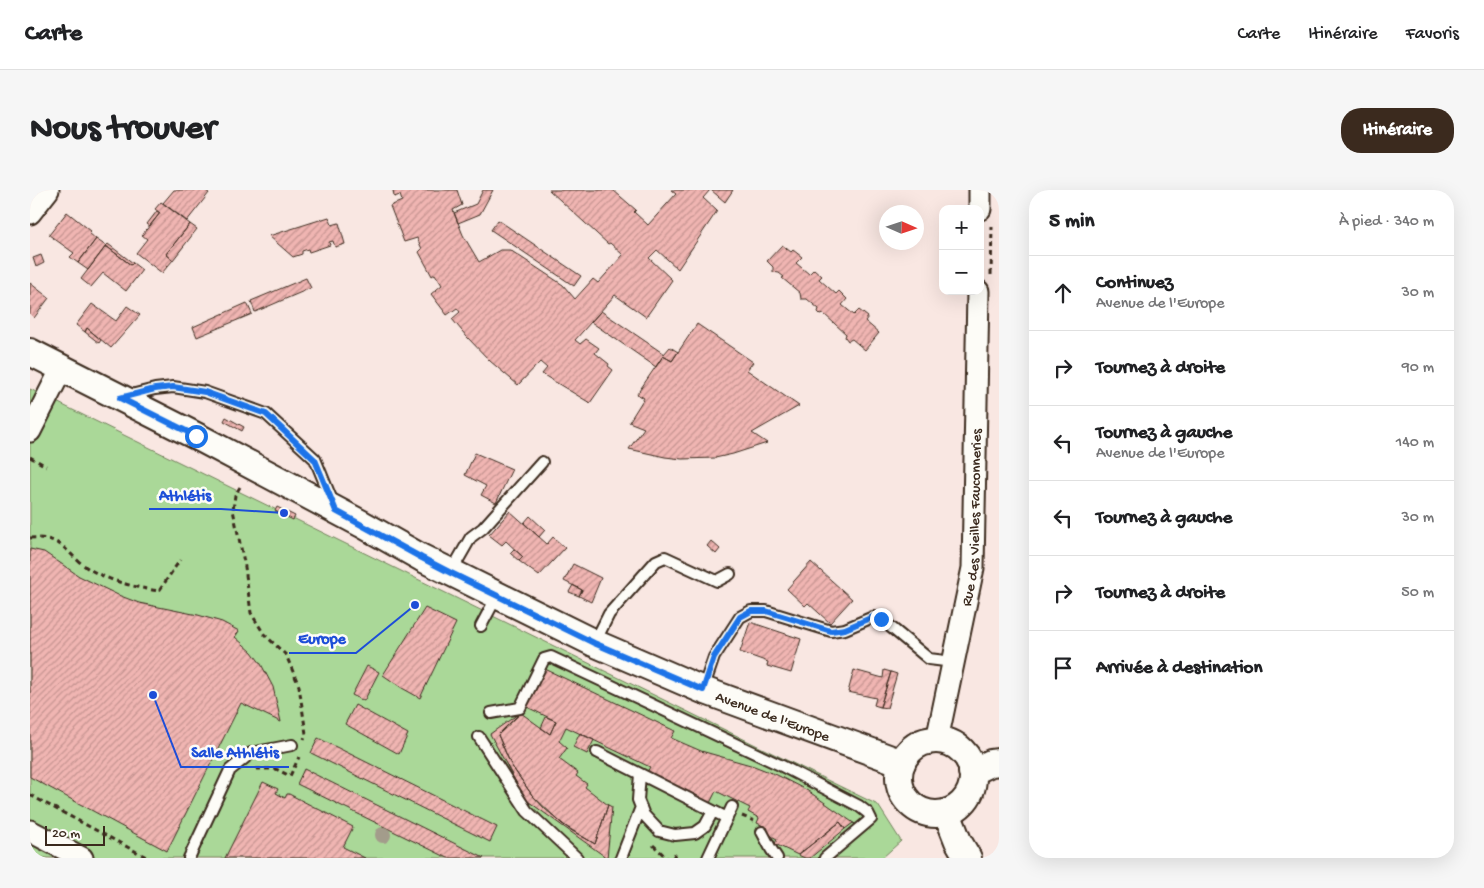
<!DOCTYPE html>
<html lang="fr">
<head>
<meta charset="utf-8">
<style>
	body { margin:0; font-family:"Gochi Hand",sans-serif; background:#f6f6f6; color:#202124 }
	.controls { position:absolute; right:15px; top:15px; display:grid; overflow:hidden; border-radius:10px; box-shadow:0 5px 20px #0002 }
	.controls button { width:45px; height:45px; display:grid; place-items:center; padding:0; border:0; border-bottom:1px solid #e0e0e0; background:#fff; color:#202124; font:25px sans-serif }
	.compass { position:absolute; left:849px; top:15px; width:45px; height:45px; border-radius:50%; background:#fff; box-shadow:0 5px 20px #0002; rotate:93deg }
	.scale { position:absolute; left:15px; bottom:12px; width:60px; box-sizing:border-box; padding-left:5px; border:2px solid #3b2a1e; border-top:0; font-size:14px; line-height:18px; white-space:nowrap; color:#3b2a1e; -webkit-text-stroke:4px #fdfcf7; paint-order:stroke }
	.stop { position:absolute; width:15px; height:15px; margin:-11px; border:4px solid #1a73e8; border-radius:50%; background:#fff }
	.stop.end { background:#1a73e8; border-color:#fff; box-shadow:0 1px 5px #0008 }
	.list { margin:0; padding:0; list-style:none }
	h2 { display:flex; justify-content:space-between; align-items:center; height:65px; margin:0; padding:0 20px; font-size:21px }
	h2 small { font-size:16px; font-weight:400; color:#757577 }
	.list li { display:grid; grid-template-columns:32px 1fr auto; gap:15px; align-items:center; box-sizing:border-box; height:75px; padding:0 20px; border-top:1px solid #e0e0e0 }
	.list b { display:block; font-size:19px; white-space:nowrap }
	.list p { margin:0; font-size:16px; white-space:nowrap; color:#757577 }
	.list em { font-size:16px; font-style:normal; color:#757577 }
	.icon { flex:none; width:28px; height:28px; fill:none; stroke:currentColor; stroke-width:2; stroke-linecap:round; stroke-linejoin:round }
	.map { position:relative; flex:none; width:969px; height:668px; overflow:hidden; border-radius:20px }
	header { display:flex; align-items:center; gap:30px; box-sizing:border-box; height:70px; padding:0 25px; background:#fff; border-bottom:1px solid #e0e0e0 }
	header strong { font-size:24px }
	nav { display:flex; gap:28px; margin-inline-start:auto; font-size:18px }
	.intro { display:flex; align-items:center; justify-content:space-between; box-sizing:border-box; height:120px; padding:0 30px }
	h1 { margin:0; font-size:35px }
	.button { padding:12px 22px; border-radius:20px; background:#3b2a1e; color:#fff; font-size:18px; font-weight:700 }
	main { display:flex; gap:30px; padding:0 30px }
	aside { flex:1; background:#fff; border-radius:20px; box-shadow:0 5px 20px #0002 }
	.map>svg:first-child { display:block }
	.park { fill:#aad898; stroke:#72815b }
	.building { fill:url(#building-hatch); stroke:#3b2a1e }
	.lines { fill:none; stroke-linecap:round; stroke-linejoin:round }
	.service-casing { stroke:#3b2a1e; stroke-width:14 }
	.minor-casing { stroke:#3b2a1e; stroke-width:25 }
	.tertiary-casing { stroke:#3b2a1e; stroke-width:30 }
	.path { stroke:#3b2a1e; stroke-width:3; stroke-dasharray:5 4; stroke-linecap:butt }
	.service { stroke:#fdfcf7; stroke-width:10 }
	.minor { stroke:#fdfcf7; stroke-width:21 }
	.tertiary { stroke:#fdfcf7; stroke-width:26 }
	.tree { fill:#a39c8b }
	.route { stroke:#1a73e8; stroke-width:6 }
	.labels { text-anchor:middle; stroke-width:5; stroke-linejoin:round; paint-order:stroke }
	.street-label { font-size:15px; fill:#3b2a1e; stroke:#fdfcf7 }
	.leader { fill:none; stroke:#1d4ed8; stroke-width:2 }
	.callout-dot { fill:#1d4ed8; stroke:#fdfcf7; stroke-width:2 }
	.callout-label { font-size:16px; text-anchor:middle; font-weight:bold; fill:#1d4ed8; stroke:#fdfcf7; stroke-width:5; stroke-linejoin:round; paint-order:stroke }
</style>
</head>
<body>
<header>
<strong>Carte</strong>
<nav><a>Carte</a><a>Itinéraire</a><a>Favoris</a></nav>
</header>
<div class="intro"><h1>Nous trouver</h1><a class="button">Itinéraire</a></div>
<main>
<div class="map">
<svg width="969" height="668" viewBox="0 0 969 668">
	<defs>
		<pattern id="building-hatch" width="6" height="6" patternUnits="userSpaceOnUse" patternTransform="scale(1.25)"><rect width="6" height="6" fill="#f0b5b2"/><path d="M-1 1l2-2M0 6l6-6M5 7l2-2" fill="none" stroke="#c49390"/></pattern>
	</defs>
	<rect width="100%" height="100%" fill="#f9e7e2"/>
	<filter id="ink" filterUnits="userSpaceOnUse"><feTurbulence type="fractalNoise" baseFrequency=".02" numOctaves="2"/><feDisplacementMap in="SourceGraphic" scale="10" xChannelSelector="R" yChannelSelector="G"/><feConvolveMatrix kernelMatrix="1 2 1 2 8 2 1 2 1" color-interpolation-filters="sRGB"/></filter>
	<g filter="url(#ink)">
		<!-- park -->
		<path class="park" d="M0 199 848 615 871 651 852 668H0Z"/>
		<!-- building -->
		<path class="building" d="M144 0H175L179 3 157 31 133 13Z
			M363 0H427L432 15 423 20 433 45 449 72 470 60H480L533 95 545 109 563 89 568 93 593 65 580 53 578 54 519 0H583L606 20 604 22 618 35 646 4 641 0H680L673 8 687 21 648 79 627 60 619 68 642 90 616 127 585 105 545 150 550 154 556 149 569 158 565 163 579 174 578 176 583 180 560 213 512 184 517 178 510 172 488 195 460 171 437 147 422 129 430 122 427 118 417 125 401 104 412 95 405 84 402 86 389 62 392 59 387 48 374 52 360 16 372 11 370 5 364 7Z
			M453 0H463L450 24 428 33 424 23 446 14Z
			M681 0H703L695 12Z
			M131 12 160 34 136 64 143 70 132 83 106 63 117 49 112 45 130 23 125 19Z
			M127 21 130 23 120 36 117 34Z
			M37 22 61 41 59 43 66 49 48 73 40 67 44 63 19 45Z
			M299 27 302 35 309 33 315 54 305 57 303 51 299 52 300 55 279 62 278 59 272 61V64L263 67 239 46Z
			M468 30 551 86 544 96 461 40Z
			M160 34 167 39 143 70 136 64Z
			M66 49 76 56 58 80 48 73Z
			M78 54 103 73 101 75 76 56Z
			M752 55 761 62 763 60 772 67 766 73 779 84 784 79 792 86 789 89 806 104 809 101 817 109 812 115 824 125 829 120 838 127 835 131 849 143 835 160 822 149 818 151 815 147 816 144 794 124 791 125 788 122 789 119 777 109H771L770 103 752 88 754 87 749 83 743 82V77L737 71Z
			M76 56 101 75 103 73 112 80 96 101 73 83 61 97 51 89Z
			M11 65 14 73 6 77 3 68Z
			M276 88 281 98 225 122 221 111Z
			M0 93 19 108 4 128 0 124Z
			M217 113 222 124 167 147 163 137Z
			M62 114 86 131 97 116 110 125 81 158 57 138 55 142 46 135Z
			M571 121 634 164 640 157 648 162 642 171 633 166 626 177 561 132Z
			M667 134 723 172 717 180 769 216 722 243 737 253 703 264 685 268 652 269 635 267 599 259 614 238 599 232 614 208 607 204 633 166 642 171Z
			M57 138 71 150 69 153 55 142Z
			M196 227 214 237 212 241 194 231Z
			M445 263 482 279 466 313 451 305 456 296 435 285Z
			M247 317 265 326 263 330 245 321Z
			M480 321 517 354 523 347 535 358 509 386 489 371 493 367 476 351 472 355 459 345Z
			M500 326 515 340 509 347 494 333Z
			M681 351 690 359 686 364 677 356Z
			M0 359 14 362 49 386 88 405 109 413 168 425 192 432 209 441 205 447 222 462 231 474 243 497 251 532 211 513 137 661 0 587Z
			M484 359 493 367 489 371 480 363Z
			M781 372 822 409 800 433 778 413 775 416 757 399Z
			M543 374 571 388 561 412 549 406 552 400 534 391Z
			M543 395 552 400 549 406 539 402Z
			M395 418 426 433 390 508 372 498 353 485Z
			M720 432 771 449 761 483 737 476 738 472 710 462Z
			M337 476 349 482 334 511 322 505Z
			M515 479 645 541 641 548 648 551 671 561 724 576 747 585 778 601 825 634 823 633 815 639 810 632 768 665 745 654 747 649 736 643 738 638 727 633 729 628 718 622 720 618 686 601 680 613 617 582 620 577 536 537 529 551 537 558 529 569 548 583 546 586 557 594 555 597 578 615 565 654 532 634 502 605 481 575 468 545 491 523 520 544 526 531 497 517Z
			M824 480 853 488 854 480 861 482 850 517 844 515 846 508 818 502Z
			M861 482 867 484 857 518 850 517Z
			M325 515 378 544 369 564 315 534Z
			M491 522 468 545 481 575 502 605 515 619 539 639 565 654 578 615 582 617 577 668 495 609 460 544Z
			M516 527 526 531 520 544 511 538Z
			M550 543 564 550 557 564 543 557Z
			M288 548 467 637 460 652 281 563Z
			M274 579 454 668H418L267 594Z
			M233 592 248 599 246 603 255 608 257 604H259L323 637 313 657 335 668H195Z
			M810 632 815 639 780 668H775L768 665Z"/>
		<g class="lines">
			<!-- service casing -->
			<g class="service-casing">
				<path id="service" d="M97 206 125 199 143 197 175 202 236 224 285 269 303 313
					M421 382 441 347 453 338 512 272
					M451 436 467 406
					M565 452 579 424 626 371 635 367 687 391 700 384
					M673 499 684 467 710 427 721 421H736L801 441 815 439 843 427 851 429 899 469 923 472
					M461 523 490 518 514 469 521 467 750 575 829 616 838 623 841 629 795 668
					M449 547 497 621 547 668
					M567 562 697 628
					M610 584 608 610 614 625 629 641 645 645 665 643 675 636 683 621
					M732 642 741 659 747 668
					M159 668 200 580 221 563 262 555
					M591 668 611 617
					M678 668 702 617"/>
			</g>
			<!-- minor casing -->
			<g class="minor-casing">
				<g id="minor">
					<path d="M950 19V0"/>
					<path d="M0 23 18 0"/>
					<path d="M0 241 32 178"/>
					<path id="s1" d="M907 550 943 378 948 101"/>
					<path d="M0 641 52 668"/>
				</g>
			</g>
			<!-- tertiary casing -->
			<g class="tertiary-casing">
				<g id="tertiary">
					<path id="s2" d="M0 162 166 246 332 334 392 368 564 453 673 500 872 573"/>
					<circle cx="906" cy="587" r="37"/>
					<path d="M942 582 961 573 969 572"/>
					<path d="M917 623 928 651 938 668"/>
				</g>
			</g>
			<!-- path -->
			<path class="path" d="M961 85 962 36
				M0 267 16 276
				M210 297 205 305 203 320 215 377 221 423 234 444 256 465 269 496 276 544 274 549
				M0 348C32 346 34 361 56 377 75 390 107 398 129 401L150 370
				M226 579H246L260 586 269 567
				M0 605 118 668
				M712 626 724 631
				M623 655 637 668
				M643 668 647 660"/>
			<!-- service -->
			<use href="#service" class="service"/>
			<!-- minor -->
			<use href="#minor" class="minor"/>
			<!-- tertiary -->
			<use href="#tertiary" class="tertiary"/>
		</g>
		<!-- trees -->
		<circle class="tree" cx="353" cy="645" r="8"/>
	</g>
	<g class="lines" filter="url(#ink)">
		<!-- route -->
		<path class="route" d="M166 246 90 208 125 199 143 197 175 202 236 224 285 270 306 321 392 368 421 383 564 453 673 500 684 467 710 427 721 421H736L801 441 815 439 843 427 851 429"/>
	</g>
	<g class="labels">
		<!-- street labels -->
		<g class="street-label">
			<text dy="5" stroke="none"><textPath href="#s1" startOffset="226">Rue des Vieilles Fauconneries</textPath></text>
			<text dy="5" stroke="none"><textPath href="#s2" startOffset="828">Avenue de l'Europe</textPath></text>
		</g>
	</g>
	<!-- callouts -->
	<path class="leader" d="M254 323L191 319H119M385 415L326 463H259M123 505L151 577H259"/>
	<g class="callout-dot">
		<circle cx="254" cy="323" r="5"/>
		<circle cx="385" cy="415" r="5"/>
		<circle cx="123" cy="505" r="5"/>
	</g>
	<g class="callout-label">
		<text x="155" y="310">Athlétis</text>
		<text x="292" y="453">Europe</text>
		<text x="205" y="567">Salle Athlétis</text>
	</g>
</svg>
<div class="controls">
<button>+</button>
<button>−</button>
</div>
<svg class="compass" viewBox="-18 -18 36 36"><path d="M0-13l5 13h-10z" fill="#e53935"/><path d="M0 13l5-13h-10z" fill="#757577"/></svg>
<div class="scale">20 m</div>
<div class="stop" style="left:166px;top:246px"></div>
<div class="stop end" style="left:851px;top:429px"></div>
</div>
<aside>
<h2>5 min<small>À pied · 340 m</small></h2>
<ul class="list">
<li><svg class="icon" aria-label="ahead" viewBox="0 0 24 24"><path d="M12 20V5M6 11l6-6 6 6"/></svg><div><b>Continuez</b><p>Avenue de l'Europe</p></div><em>30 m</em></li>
<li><svg class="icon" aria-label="right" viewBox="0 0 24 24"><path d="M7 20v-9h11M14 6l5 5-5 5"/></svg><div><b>Tournez à droite</b></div><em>90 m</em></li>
<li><svg class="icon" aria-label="left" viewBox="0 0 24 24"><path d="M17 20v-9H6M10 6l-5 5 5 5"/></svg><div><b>Tournez à gauche</b><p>Avenue de l'Europe</p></div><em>140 m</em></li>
<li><svg class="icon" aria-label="left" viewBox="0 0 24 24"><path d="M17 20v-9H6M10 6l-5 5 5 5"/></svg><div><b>Tournez à gauche</b></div><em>30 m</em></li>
<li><svg class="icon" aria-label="right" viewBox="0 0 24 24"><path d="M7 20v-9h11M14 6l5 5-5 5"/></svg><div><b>Tournez à droite</b></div><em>50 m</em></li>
<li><svg class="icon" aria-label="arrive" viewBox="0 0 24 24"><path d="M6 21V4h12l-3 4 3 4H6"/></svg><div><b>Arrivée à destination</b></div></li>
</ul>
</aside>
</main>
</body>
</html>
